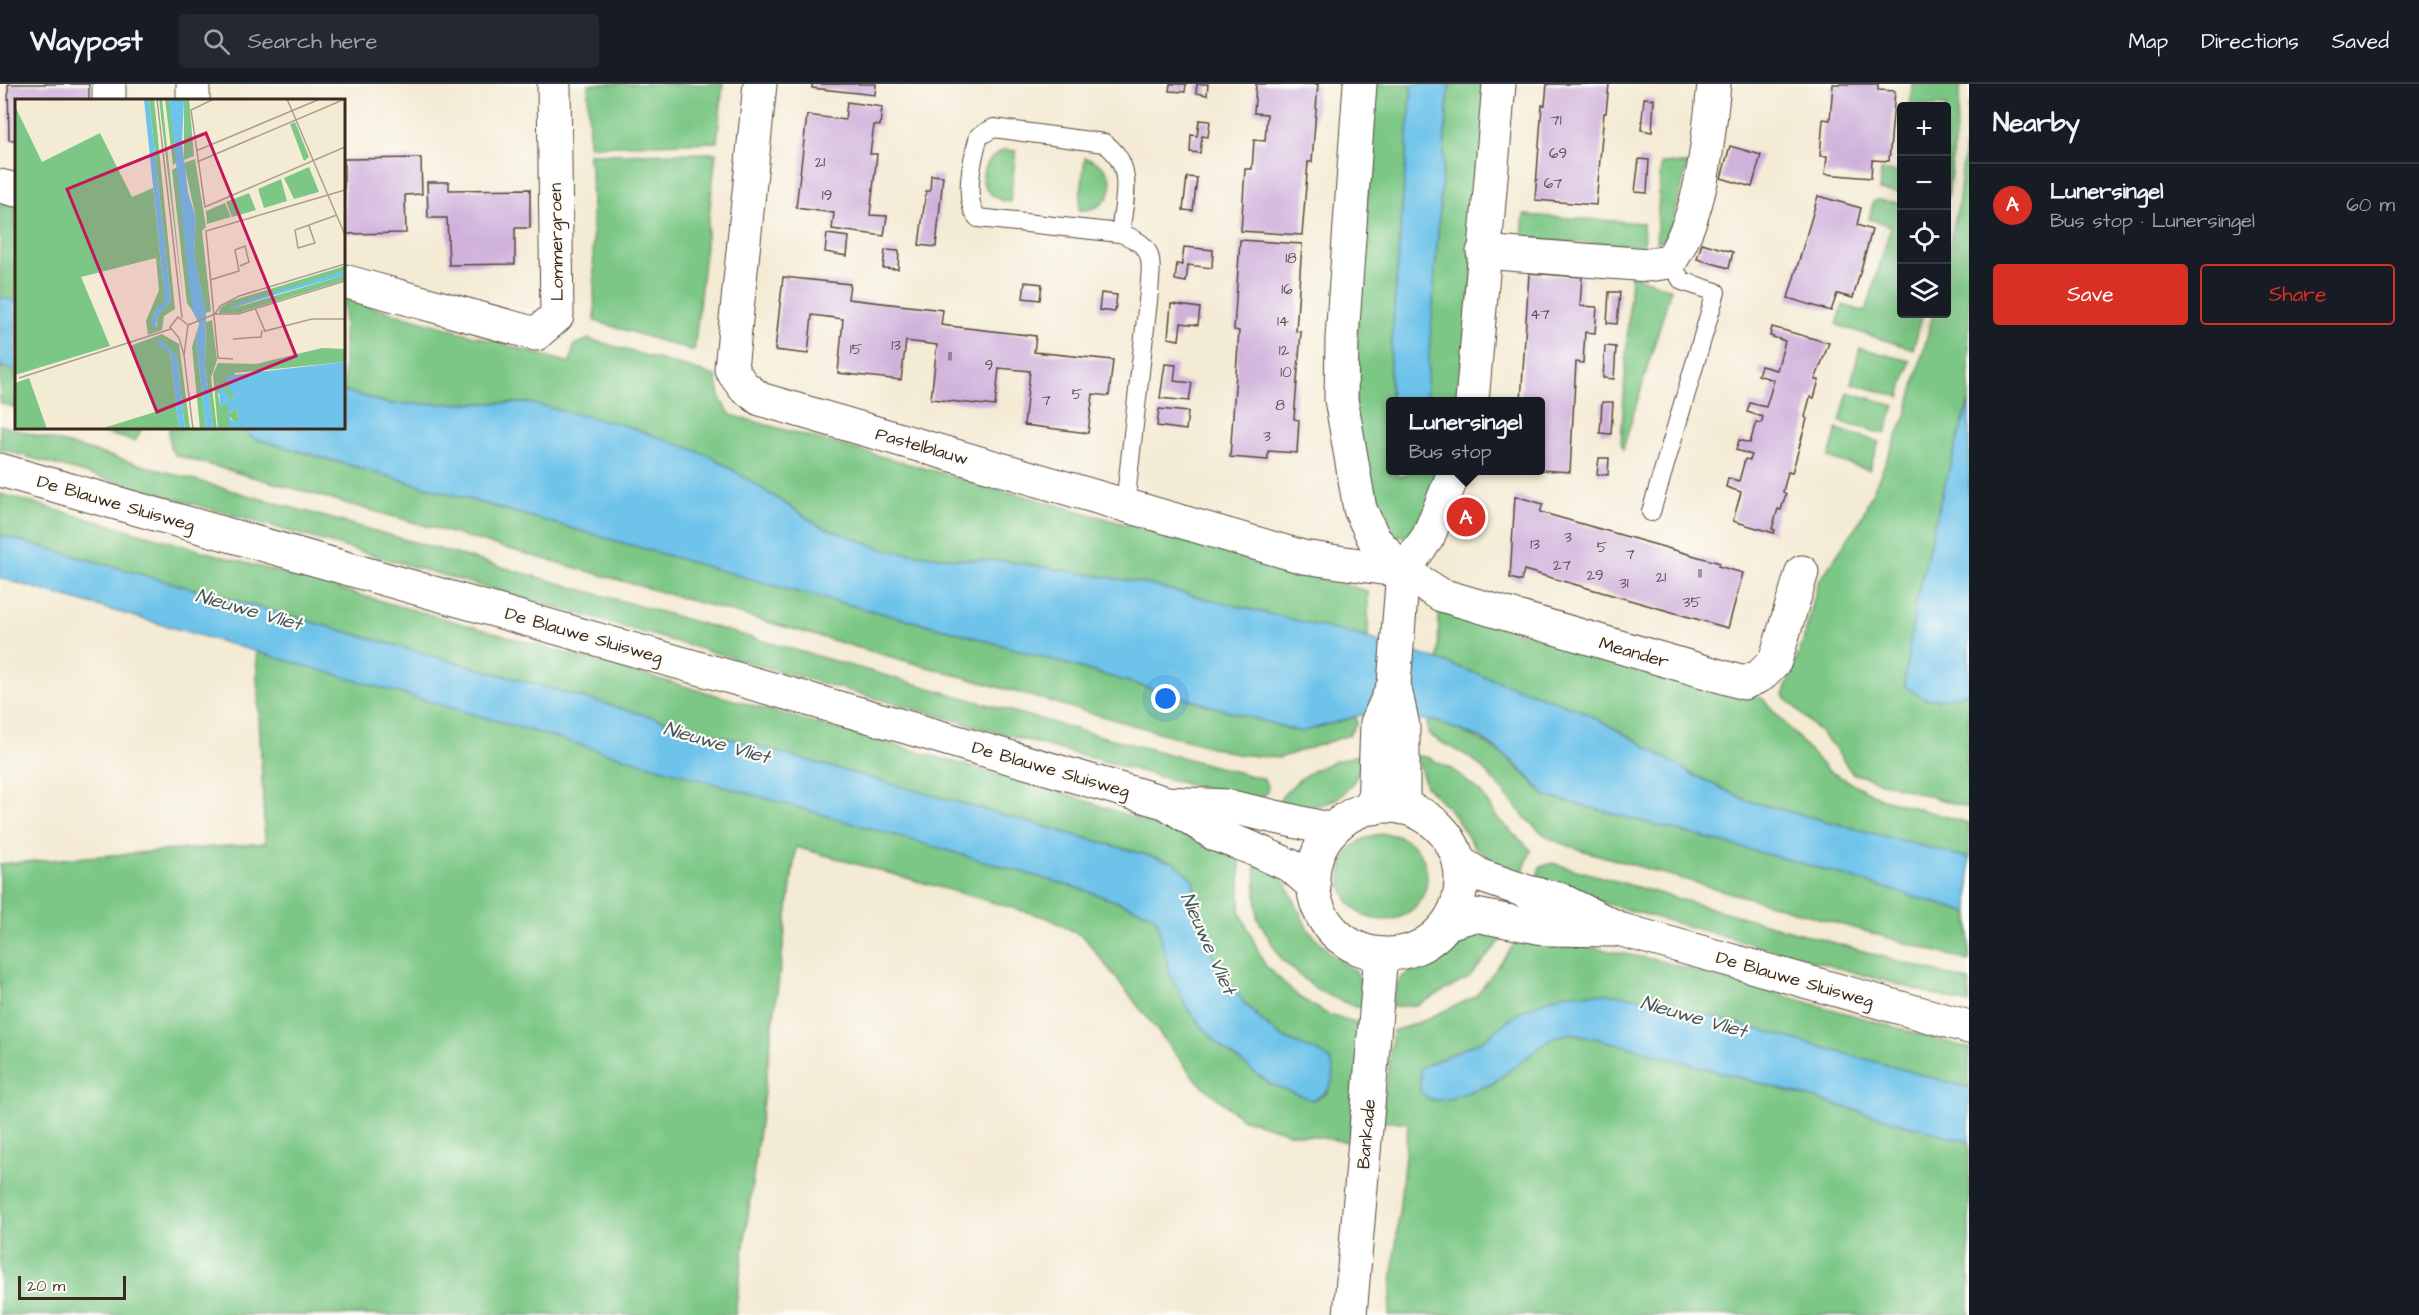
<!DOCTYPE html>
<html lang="en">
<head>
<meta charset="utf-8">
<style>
	body { margin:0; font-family:"Architects Daughter",sans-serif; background:#242831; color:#f1f3f6 }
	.controls { position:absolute; right:18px; top:18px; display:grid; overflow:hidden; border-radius:6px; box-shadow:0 6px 24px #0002 }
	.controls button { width:54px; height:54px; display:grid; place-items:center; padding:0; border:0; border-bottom:2px solid #363941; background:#171b24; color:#f1f3f6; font:30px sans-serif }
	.scale { position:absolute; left:18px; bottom:15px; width:108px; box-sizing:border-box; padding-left:6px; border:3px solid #3b2a1e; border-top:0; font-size:16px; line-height:21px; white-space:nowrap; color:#3b2a1e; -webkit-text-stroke:4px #fdfcf7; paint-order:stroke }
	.you { position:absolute; left:1166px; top:615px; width:21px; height:21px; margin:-15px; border:4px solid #fff; border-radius:50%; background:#1a73e8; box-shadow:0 0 0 9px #1a73e833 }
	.badge { display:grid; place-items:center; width:39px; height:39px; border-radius:50%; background:#d93025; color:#fff; font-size:20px; font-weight:700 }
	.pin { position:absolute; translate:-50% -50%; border:3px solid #fff; box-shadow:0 2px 6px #0006 }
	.popup { position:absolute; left:1386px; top:313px; width:159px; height:78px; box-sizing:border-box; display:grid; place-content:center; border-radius:6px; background:#171b24; filter:drop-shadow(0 2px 4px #0005); font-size:20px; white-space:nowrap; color:#9ea1a6 }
	.popup b { font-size:22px; color:#f1f3f6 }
	.popup::after { content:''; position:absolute; left:50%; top:100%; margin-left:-12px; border:12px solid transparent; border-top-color:#171b24 }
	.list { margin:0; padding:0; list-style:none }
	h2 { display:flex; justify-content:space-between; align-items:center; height:78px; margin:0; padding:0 24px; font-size:26px }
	h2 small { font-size:20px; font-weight:400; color:#9ea1a6 }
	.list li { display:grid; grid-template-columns:39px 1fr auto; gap:18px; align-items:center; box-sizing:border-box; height:84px; padding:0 24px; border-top:2px solid #363941 }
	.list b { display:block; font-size:22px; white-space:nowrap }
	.list p { margin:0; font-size:20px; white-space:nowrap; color:#9ea1a6 }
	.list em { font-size:20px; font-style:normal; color:#9ea1a6 }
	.actions { display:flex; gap:12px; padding:18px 24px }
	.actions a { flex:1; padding:14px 0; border:2px solid #d93025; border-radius:6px; text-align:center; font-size:21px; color:#d93025 }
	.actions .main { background:#d93025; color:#fff }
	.icon { flex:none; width:33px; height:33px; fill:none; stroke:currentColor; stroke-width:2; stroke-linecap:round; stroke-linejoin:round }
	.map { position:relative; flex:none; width:1969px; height:1231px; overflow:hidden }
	header { display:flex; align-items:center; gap:36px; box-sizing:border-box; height:84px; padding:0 30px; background:#171b24; border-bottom:2px solid #363941 }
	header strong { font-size:28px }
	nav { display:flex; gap:33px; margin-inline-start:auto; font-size:21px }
	.search { width:420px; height:54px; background:#242831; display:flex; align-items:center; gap:15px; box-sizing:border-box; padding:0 21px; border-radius:6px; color:#9ea1a6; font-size:22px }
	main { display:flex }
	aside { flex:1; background:#171b24 }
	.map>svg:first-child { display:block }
	.green { fill:#7cc785; stroke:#5c7852; stroke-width:1.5 }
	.water { fill:#6dc3ea; stroke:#547684; stroke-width:1.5 }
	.building { fill:#cfb1db }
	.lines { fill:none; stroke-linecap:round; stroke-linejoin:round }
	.lane-casing { stroke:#574739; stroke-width:20 }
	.street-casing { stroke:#574739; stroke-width:35 }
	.secondary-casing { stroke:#574739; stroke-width:35 }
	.lane { stroke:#fff; stroke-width:18 }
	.street { stroke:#fff; stroke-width:33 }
	.secondary { stroke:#fff; stroke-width:33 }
	.labels { text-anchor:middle; stroke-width:4.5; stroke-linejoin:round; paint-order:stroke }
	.number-label { font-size:15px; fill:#604c4d }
	.street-label { font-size:18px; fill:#3b2a1e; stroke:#fdfcf7 }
	.water-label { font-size:20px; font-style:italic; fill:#4a585b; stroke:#fdfcf7 }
	.inset-road { fill:none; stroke:#aa9e8c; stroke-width:1.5 }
	.view { fill:#c2185b; fill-opacity:0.15; stroke:#c2185b; stroke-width:3 }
	.inset-edge { fill:none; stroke:#3b2a1e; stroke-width:3 }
</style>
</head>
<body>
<header>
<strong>Waypost</strong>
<div class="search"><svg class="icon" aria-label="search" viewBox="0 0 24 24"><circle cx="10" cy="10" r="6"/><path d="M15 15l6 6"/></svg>Search here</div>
<nav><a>Map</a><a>Directions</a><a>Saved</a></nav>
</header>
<main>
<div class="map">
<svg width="1969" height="1231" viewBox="0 0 1969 1231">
	<rect width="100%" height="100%" fill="#fdfcf7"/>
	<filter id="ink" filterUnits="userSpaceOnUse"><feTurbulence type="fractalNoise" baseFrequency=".0167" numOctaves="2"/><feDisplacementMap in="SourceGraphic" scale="12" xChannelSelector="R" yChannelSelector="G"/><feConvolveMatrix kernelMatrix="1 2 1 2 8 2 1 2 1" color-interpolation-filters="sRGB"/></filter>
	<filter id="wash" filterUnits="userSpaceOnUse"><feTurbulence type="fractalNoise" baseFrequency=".008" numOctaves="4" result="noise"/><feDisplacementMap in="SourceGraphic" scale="24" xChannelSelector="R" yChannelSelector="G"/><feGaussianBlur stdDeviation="1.35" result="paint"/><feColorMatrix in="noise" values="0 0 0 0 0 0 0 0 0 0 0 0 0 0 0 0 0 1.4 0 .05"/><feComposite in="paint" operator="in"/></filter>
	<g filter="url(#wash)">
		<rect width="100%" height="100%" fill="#f4ebd5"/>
		<!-- green -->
		<path class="green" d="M588 0H723L717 58 589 62Z
			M1376 0H1412L1390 276 1391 386 1401 393 1413 387H1442L1426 431 1409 452C1389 453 1385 449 1373 433L1355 323V270Z
			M1449 0H1489L1462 317 1425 318Z
			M1912 0H1961L1948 113 1947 114 1946 22H1910Z
			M1969 19V317L1941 414 1916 517 1925 616 1969 609V657L1966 678 1969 681V724L1852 689 1835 664 1783 611 1803 558 1818 499 1860 437 1907 329 1933 230H1946L1947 172 1959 116Z
			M1004 66 1016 67 1010 118C976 113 974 80 1004 66Z
			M716 69 694 267 595 237 591 87 588 70Z
			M1085 74C1123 83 1118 127 1079 126Z
			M1661 79 1688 80 1672 139 1665 155 1656 159Z
			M1881 87 1901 88V109L1879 106Z
			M1877 116 1901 119 1902 230H1923L1913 265 1837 241 1843 221 1866 228 1891 142 1869 135 1873 118Z
			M0 117 16 122V217L0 213Z
			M1524 131 1643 139 1644 162 1522 155Z
			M1631 191 1671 205 1623 365 1621 361Z
			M344 215 570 279 574 261 589 255 716 292 721 317 731 331 1368 507V554L1137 498 1005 477 956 475 886 466 820 442 711 372 528 319 390 320 344 307Z
			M1860 264 1910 277 1900 313 1851 299Z
			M0 282 16 287V324L0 319Z
			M1848 308 1895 322 1885 350 1840 338Z
			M0 341 1078 646 1263 695 1268 702 1267 708 1258 719C837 607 419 483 0 365Z
			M84 344H142L135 357Z
			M169 344H241L253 354 786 505 960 549 1300 648 1355 633 1357 639 1349 651 1279 674 1236 670 175 371 170 364Z
			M1837 345 1879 358 1869 386 1829 374Z
			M0 410 1061 708 1240 771V828L1265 881 1299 913 1327 930 1362 940 1354 1059 1290 1049 1241 1034 1196 996 1084 853 1048 834 796 763 735 1231H0V780L265 759 256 567 1081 805 1150 829 1157 835 1169 888 1189 927 1221 963 1313 1016 1327 1009 1331 978C1318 967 1300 965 1286 955 1247 929 1207 880 1198 832 1196 820 1195 808 1193 795L1175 779 0 451Z
			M1439 526 1762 614 1827 686 1880 714 1969 739V774L1748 717 1690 689 1634 655 1580 626 1438 576Z
			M1427 636C1438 637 1448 642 1458 646 1496 660 1518 683 1546 712L1804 780 1969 828V877L1581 766C1570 762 1556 759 1546 752 1517 731 1500 698 1472 675 1458 665 1441 661 1428 649Z
			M1366 669C1366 679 1360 686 1355 695 1334 728 1309 722 1274 723 1302 685 1323 680 1366 669Z
			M1416 671 1429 674 1453 686 1481 709 1497 734 1531 766 1522 790 1494 778 1474 762 1451 727 1426 702Z
			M1341 793a43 43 0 1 1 86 0a43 43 0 1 1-86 0Z
			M1255 776 1286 799 1307 844 1331 870 1356 887 1371 923H1355L1317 906 1281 875 1257 833Z
			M1552 779 1969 897V920L1575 811 1536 796 1540 783Z
			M1495 849 1506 850 1469 894 1417 921 1390 923 1400 895 1425 875 1468 850Z
			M1522 850 1661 877 1969 964V1004L1650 915 1521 927 1483 956 1421 984 1430 1016H1445L1492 1000 1553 953 1572 949 1627 962 1969 1058V1231H1389L1408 1038H1381L1393 947 1415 940 1475 913Z"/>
		<!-- water -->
		<path class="water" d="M1412 0H1449L1426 312 1425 317 1391 318V338L1390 276Z
			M0 213 16 217V287L0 282Z
			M344 307 390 320 528 319 621 340 711 372 820 442 886 466 956 475 1005 477 1137 498 1361 552 1438 576 1580 626 1634 655 1690 689 1748 717 1969 774V829L1804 780 1546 712 1516 680 1481 654 1435 637 1361 631 1301 648 960 549 786 505 253 354 241 344H344Z
			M1969 317V609C1940 615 1928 622 1904 601L1916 517 1941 414Z
			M0 451 1175 779 1193 795C1195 809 1195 824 1199 837 1213 881 1247 933 1288 956 1300 963 1326 966 1332 980 1338 998 1327 1009 1313 1016L1270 1000 1221 963 1189 927 1169 888 1157 836 1149 829 1081 805 0 494Z
			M1564 909 1613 910 1650 915 1969 1004V1058L1627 962 1572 949 1553 953 1492 1000 1445 1016H1430L1420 1008V984L1483 956 1521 927Z"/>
		<g id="blocks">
			<!-- building -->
			<path class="building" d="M8 0H89V16H16V56H9Z
				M812 0H876L875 11 812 4Z
				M1170 0H1186L1185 8 1169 7Z
				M1197 0H1208L1207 11 1196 9Z
				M1256 0H1318L1312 78H1308L1302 151 1241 147 1245 85H1252L1254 56 1265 57 1267 30 1254 29Z
				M1547 0H1609L1606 29H1604L1596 121 1535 116 1542 21H1545Z
				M1833 0H1878V6L1895 7 1889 77 1872 76 1871 94 1825 90 1827 72H1820L1823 35 1830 36Z
				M1644 14 1654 15 1652 48 1641 46Z
				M847 18 882 23 880 42 874 41 870 70H877L870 131 887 132 884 152 832 145 834 129 796 124 807 31 845 36Z
				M1199 36 1210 37 1208 53 1202 52 1200 69 1190 68 1191 51 1197 52Z
				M1730 62 1761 71 1752 103 1721 94Z
				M421 74 422 110 405 111 406 149 344 150V75Z
				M1639 75 1649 76 1647 109 1635 108Z
				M931 91 943 92 936 163 919 161 926 107H930Z
				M1187 93 1197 94 1193 127 1183 126Z
				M427 98H449V106L530 105V144H515V180L449 181 447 134H428Z
				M1818 112 1861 124 1857 141 1872 146 1853 214 1837 210 1831 227 1788 214Z
				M827 150 849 153 847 172 825 168Z
				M1240 156 1302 160 1296 247 1301 248 1294 335 1299 336 1297 369 1268 367V376L1230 373 1239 247 1234 246Z
				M1702 159 1733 168 1729 184 1697 175Z
				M1184 163 1213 166 1212 184 1188 181 1186 198 1175 196 1177 180 1182 181Z
				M885 166 899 167 898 185 883 184Z
				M1529 189 1582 193 1580 222 1597 223 1595 249 1585 248 1583 279 1576 278 1570 388 1541 386V318H1521Z
				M783 193 850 200 848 215 943 226 941 241 1036 252 1034 268 1113 276 1109 312 1093 310 1088 349 1024 341 1030 287 999 284 995 322 931 315 937 261 906 257 901 296 838 289 843 235 812 231 808 270 775 266Z
				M1025 198 1042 200 1040 216 1023 214Z
				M1609 208H1620L1617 240 1607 239Z
				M1101 209 1117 211 1115 228 1099 226Z
				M1171 220 1200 224 1198 241 1181 239 1179 256 1168 254Z
				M1772 243 1829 259 1815 296H1819L1814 314 1810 313 1805 333 1807 335 1792 389 1788 388 1783 408 1786 410 1781 426 1778 425 1772 445 1775 446 1774 449 1733 437 1741 408 1726 403 1728 394 1739 397 1745 375 1750 376 1752 371 1736 366 1739 356 1750 359 1756 338 1761 339 1763 333 1747 328 1750 319 1766 323 1774 296 1758 291 1761 282 1777 286 1785 257 1770 252Z
				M1605 262 1616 263 1614 295 1603 294Z
				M1165 280 1176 281 1174 297 1192 299 1189 317 1160 314Z
				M1602 318H1613L1611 350 1600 349Z
				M1159 325 1188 328 1186 346 1157 342Z
				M1599 374H1609L1608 391 1597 390Z
				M1515 412 1543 420 1540 428 1720 479 1718 482 1743 489 1728 544 1524 486 1521 497 1510 494Z"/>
		</g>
	</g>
	<g filter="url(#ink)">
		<use href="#blocks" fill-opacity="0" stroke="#574739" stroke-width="1.5"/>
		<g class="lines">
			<!-- lane casing -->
			<g class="lane-casing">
				<path id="lane" d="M1120 149C1124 116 1136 81 1104 59L994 44 979 52C973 72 962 117 978 134L1120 149C1155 162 1152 174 1149 208L1125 421
					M1651 428 1716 208 1682 197 1670 178"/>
			</g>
			<!-- street casing -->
			<g class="street-casing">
				<path id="street" d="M109 0V16
					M193 0V16
					M760 0 731 285 743 302 760 315 1303 473 1403 487 1441 511 1744 599 1760 592 1775 577 1802 488
					M0 102 16 106
					M1483 168 1648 181 1670 178C1703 127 1708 59 1714 0
					M344 197 536 250 557 232 554 0
					M1350 1231 1381 870"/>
			</g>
			<!-- secondary casing -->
			<g class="secondary-casing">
				<path id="secondary" d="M1360 0 1342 254 1341 315 1360 425 1374 455 1403 487
					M1472 318 1499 0
					M0 386 878 635 1167 719 1227 722 1333 746
					M1168 720 1216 751 1249 763 1291 782 1314 802
					M1313 796a74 74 0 1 1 148 0a74 74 0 1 1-148 0Z
					M1374 724 1377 639 1394 600
					M1403 724V642L1394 600 1403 487 1428 453 1455 386
					M1459 778 1481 792 1528 808 1559 815 1622 846 1969 943
					M1448 839 1475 831 1548 845 1614 846"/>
			</g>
			<!-- lane -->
			<use href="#lane" class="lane"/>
			<!-- street -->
			<use href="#street" class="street"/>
			<!-- secondary -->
			<use href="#secondary" class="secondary"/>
		</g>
	</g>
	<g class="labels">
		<!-- number labels -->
		<g class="number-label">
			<text x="1556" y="41">71</text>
			<text x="1558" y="74">69</text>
			<text x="820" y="83">21</text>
			<text x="1553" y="104">67</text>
			<text x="827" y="116">19</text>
			<text x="1291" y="179">18</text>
			<text x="1287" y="210">16</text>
			<text x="1540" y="235">47</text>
			<text x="1283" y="242">14</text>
			<text x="896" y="266">13</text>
			<text x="856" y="270">15</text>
			<text x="1284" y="271">12</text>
			<text x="950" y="277">11</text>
			<text x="989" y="286">9</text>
			<text x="1286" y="293">10</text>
			<text x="1077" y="315">5</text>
			<text x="1046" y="321">7</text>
			<text x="1280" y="326">8</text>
			<text x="1267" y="357">3</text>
			<text x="1568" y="458">3</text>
			<text x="1535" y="465">13</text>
			<text x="1602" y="468">5</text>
			<text x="1630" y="475">7</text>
			<text x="1562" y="486">27</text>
			<text x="1700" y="494">11</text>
			<text x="1595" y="496">29</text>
			<text x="1661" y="498">21</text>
			<text x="1624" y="504">31</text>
			<text x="1692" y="523">35</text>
		</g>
		<!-- street labels -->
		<g class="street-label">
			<text transform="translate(556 158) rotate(-91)" y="6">Lommergroen</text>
			<text transform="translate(922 362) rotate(16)" y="6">Pastelblauw</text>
			<text transform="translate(116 419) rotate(16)" y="6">De Blauwe Sluisweg</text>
			<text transform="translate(584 551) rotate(16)" y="6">De Blauwe Sluisweg</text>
			<text transform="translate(1634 568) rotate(16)" y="6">Meander</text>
			<text transform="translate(1051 685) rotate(16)" y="6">De Blauwe Sluisweg</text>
			<text transform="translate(1795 895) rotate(16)" y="6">De Blauwe Sluisweg</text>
			<text transform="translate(1366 1050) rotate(-85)" y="6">Bankade</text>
		</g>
		<!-- water labels -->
		<g class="water-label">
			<text transform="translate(249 525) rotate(16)" y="7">Nieuwe Vliet</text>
			<text transform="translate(717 658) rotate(16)" y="7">Nieuwe Vliet</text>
			<text transform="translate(1209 859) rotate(66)" y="7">Nieuwe Vliet</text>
			<text transform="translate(1694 932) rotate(16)" y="7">Nieuwe Vliet</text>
		</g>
	</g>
	<!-- overview -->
	<g transform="translate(15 15)">
		<rect width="330" height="330" fill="#f4ebd5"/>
		<path d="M134 0H139L160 210 149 217 147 231 133 236 131 222 144 191 141 159 66 178 95 247 0 276V7L27 63 85 34 117 98 138 89 150 202 138 216 141 229 143 217 156 202ZM144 0H147L169 210ZM150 0H154L163 63 158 66ZM169 0H174L179 57 169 61ZM280 23 294 58 289 62 275 25ZM180 60 191 128 187 132 196 212 191 214 179 155 181 120 169 64ZM164 67 170 146 181 217 172 204 157 71ZM294 68 304 93 279 100 269 79ZM266 80 272 102 249 109 243 90ZM234 94 241 111 217 118 211 103ZM210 104 216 118 192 125 191 112ZM330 167V172L212 211 330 176V181L223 214H204L205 209 216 202ZM197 221 202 261 196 279 202 330H198L190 265 191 223ZM184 225 181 241 191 330H185L177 248ZM147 235 164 245 175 330H170L162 258 144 240 155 255 164 330H85L140 313 115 247ZM307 249 330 250V263L220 274 218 302 203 294 205 307 213 304V315L222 309 224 322 219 323 215 318V330H203L198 275 203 264 241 265ZM14 279 32 330H0V284Z" fill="#7cc785"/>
		<path d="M129 0H134L156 202 143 217 140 230 136 223 140 211 149 203V193ZM154 0 169 1 167 43 173 93 181 120 179 155 191 213 190 265 198 330H191L181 241 184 225 177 211ZM330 172V176L210 210 223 204ZM145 240 162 258 170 330H164L155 255 142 244ZM330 263V330H215L213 318 219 323 224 322 222 309 213 315V304L205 307 204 287 212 293 215 301 219 300 210 277Z" fill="#6dc3ea"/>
		<path class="inset-road" d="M142 0 167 219M199 0 176 11 190 108 330 48M272 0 330 136M181 52 305 0M182 63 330 0M294 127 300 144 283 149 280 131 322 116M195 181 224 172 220 151 230 147 234 163 225 167M240 209 250 232 297 220H330M200 215 205 207 224 197 330 165M173 226 200 215H223L330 182M218 240 246 238 247 231M169 256 164 239 155 228 163 218 173 226 169 256 178 330M218 260 203 259 191 132 330 91M4 279 156 230"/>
		<path class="view" d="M191 34 281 257 142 313 52 90Z"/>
		<rect width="330" height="330" class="inset-edge"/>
	</g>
</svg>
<div class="controls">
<button>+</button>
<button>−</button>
<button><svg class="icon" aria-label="locate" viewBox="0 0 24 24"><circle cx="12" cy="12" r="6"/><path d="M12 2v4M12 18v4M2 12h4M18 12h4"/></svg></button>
<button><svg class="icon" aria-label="layers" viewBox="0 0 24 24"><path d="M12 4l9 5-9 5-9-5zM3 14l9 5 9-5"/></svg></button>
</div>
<div class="scale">20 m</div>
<div class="you"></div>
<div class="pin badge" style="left:1466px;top:433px">A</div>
<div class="popup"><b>Lunersingel</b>Bus stop</div>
</div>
<aside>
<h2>Nearby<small></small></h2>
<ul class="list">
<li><span class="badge">A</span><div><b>Lunersingel</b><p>Bus stop · Lunersingel</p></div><em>60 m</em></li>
</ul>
<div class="actions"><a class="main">Save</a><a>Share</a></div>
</aside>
</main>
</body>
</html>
